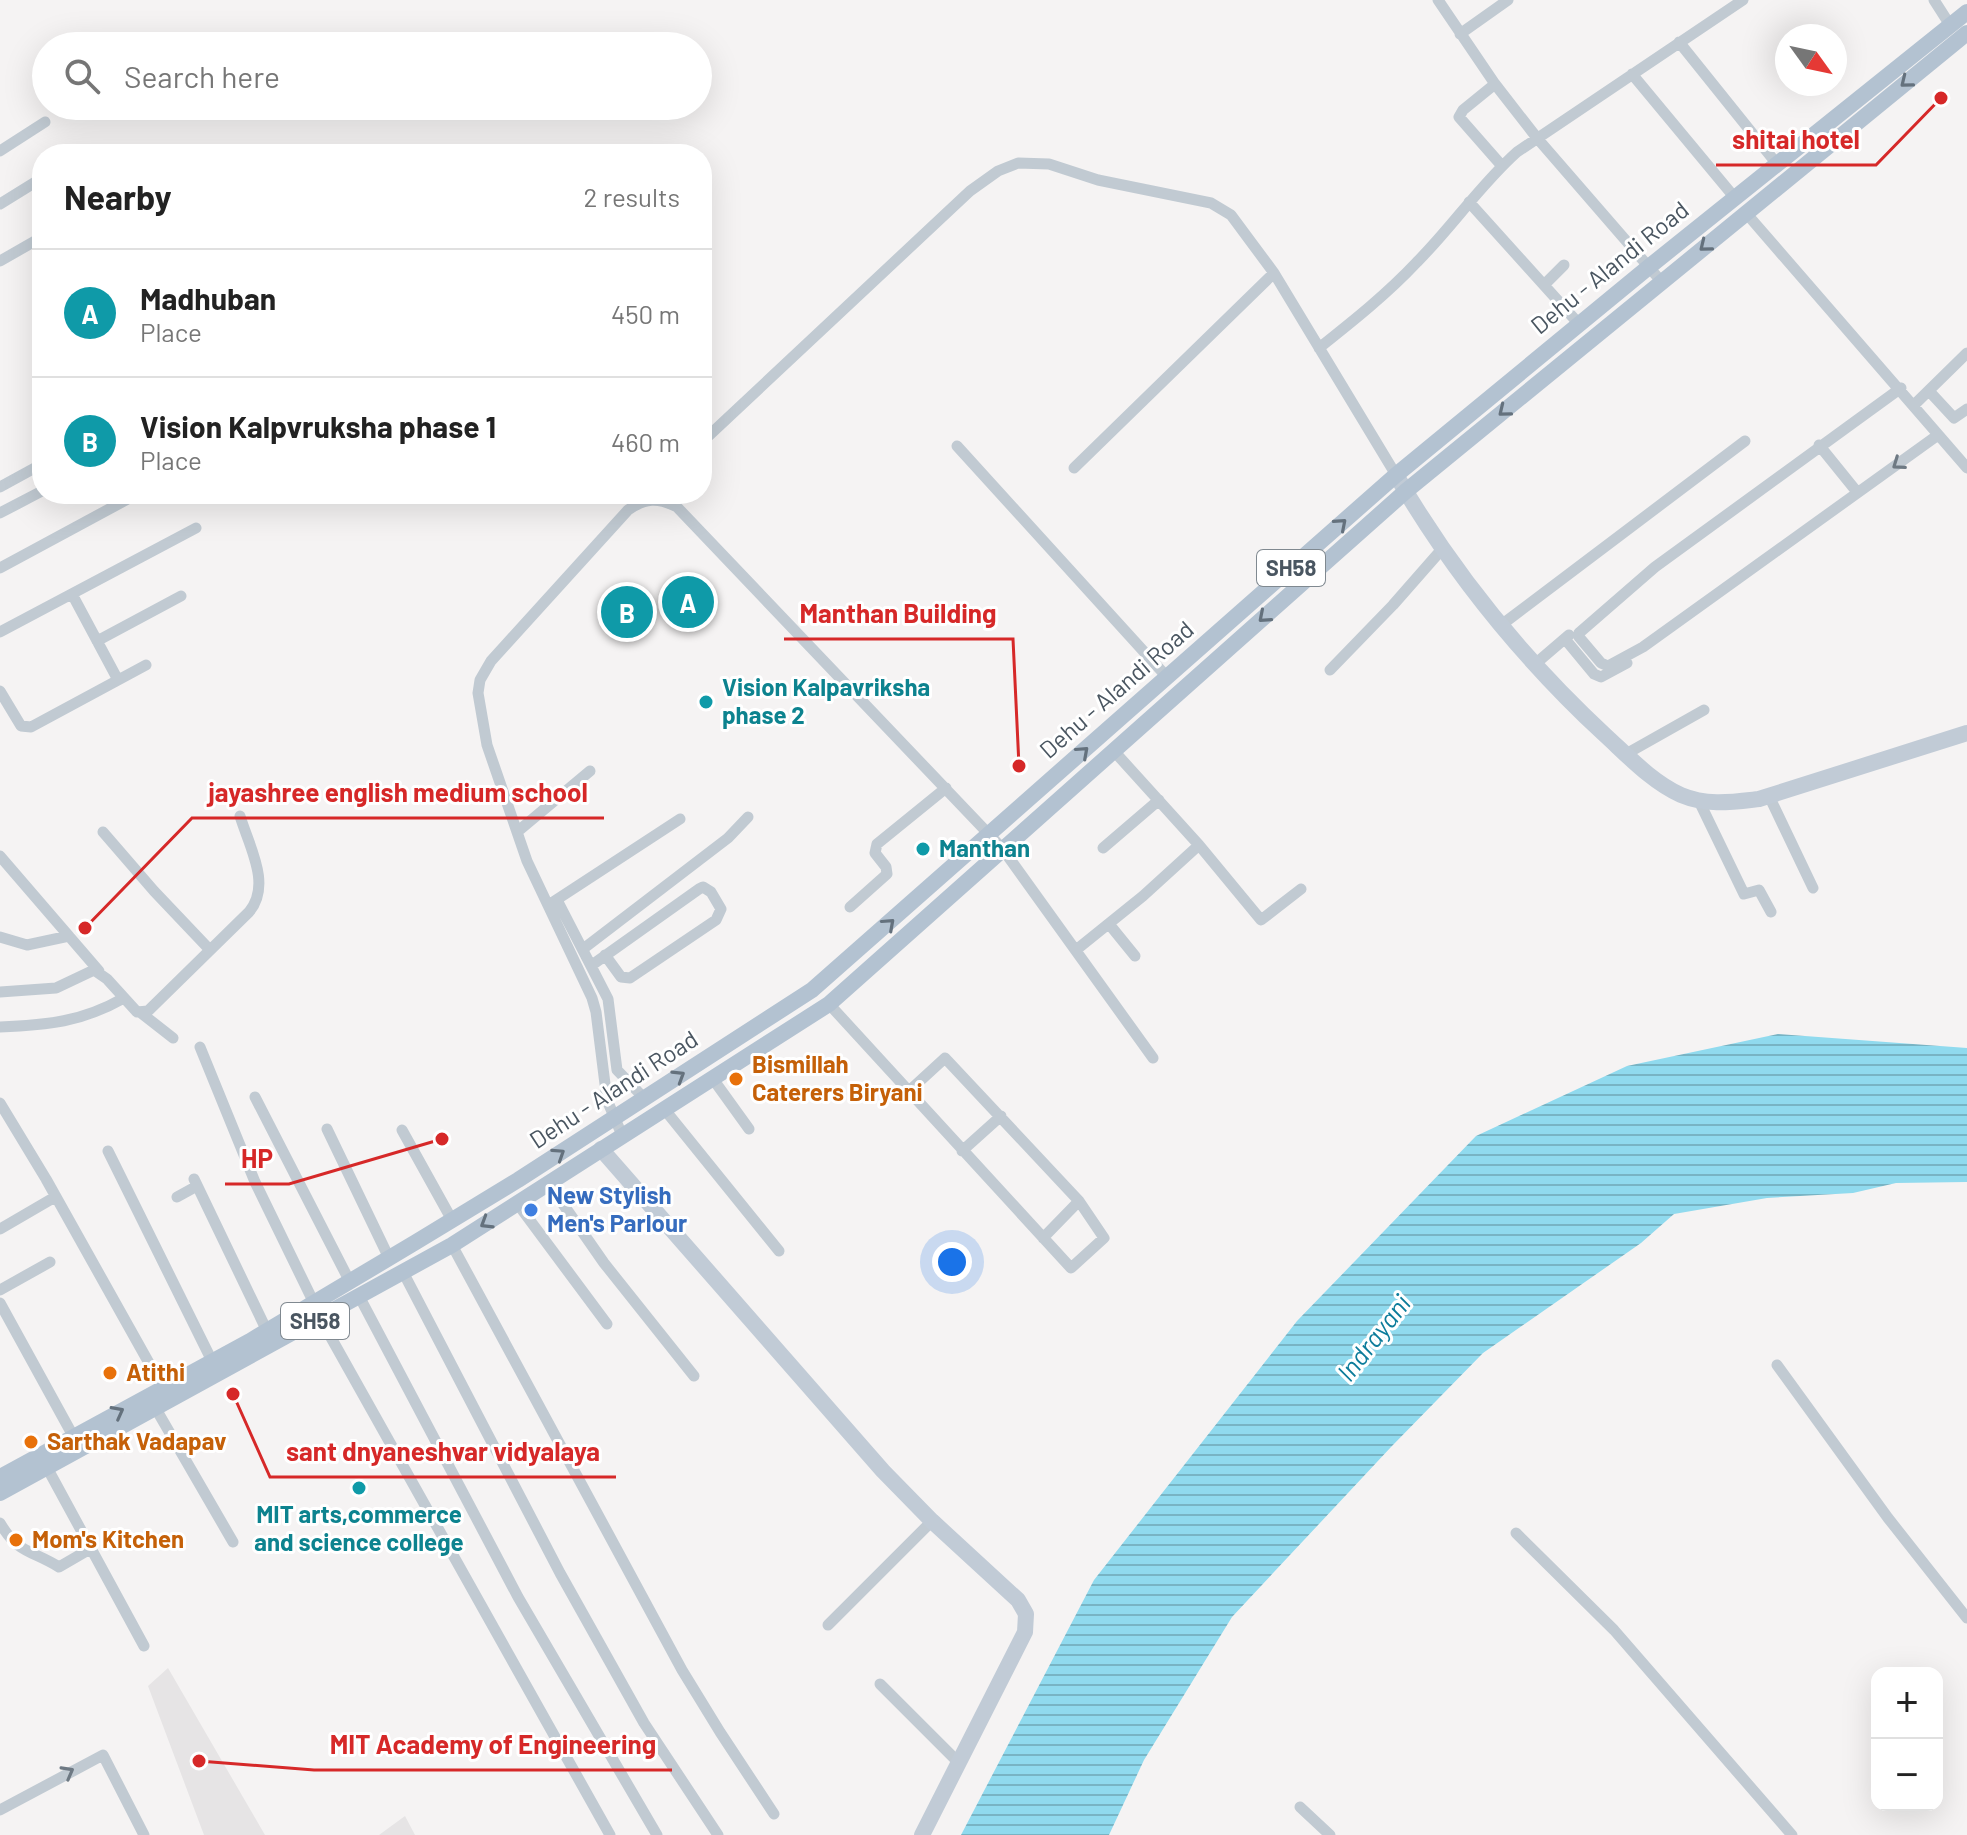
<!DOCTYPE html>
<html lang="en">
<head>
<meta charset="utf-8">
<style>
	body { margin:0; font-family:Barlow,sans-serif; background:#f6f6f6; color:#222 }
	.controls { position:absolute; right:24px; bottom:24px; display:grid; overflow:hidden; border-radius:16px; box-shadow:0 8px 32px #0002 }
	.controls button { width:72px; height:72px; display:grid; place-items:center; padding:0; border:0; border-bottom:2px solid #e0e0e0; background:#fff; color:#222; font:40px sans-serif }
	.compass { position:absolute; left:1775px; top:24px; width:72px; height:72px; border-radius:50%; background:#fff; box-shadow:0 8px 32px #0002; rotate:123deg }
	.you { position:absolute; left:952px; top:1262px; width:28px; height:28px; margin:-20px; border:6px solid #fff; border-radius:50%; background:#1a73e8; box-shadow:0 0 0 12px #1a73e833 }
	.badge { display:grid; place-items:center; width:52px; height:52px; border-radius:50%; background:#b45309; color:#fff; font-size:26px; font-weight:700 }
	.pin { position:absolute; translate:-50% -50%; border:4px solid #fff; box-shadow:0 2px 8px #0006 }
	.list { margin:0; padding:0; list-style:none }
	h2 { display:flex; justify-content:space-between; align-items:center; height:104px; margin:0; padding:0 32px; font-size:34px }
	h2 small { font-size:26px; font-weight:400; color:#767676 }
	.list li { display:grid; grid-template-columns:52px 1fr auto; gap:24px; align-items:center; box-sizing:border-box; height:128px; padding:0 32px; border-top:2px solid #e0e0e0 }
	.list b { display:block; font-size:30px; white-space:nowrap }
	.list p { margin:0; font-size:26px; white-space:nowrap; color:#767676 }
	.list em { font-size:26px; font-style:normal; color:#767676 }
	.icon { flex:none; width:44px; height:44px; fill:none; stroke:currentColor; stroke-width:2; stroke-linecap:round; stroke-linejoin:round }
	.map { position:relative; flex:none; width:1967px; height:1835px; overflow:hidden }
	.search { position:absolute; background:#fff; box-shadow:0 8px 32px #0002; left:32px; top:32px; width:680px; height:88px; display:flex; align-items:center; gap:20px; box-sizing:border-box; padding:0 28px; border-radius:44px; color:#767676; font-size:30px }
	.panel { position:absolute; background:#fff; box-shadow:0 8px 32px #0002; left:32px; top:144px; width:680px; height:360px; border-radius:32px }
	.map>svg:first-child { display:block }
	.education { fill:#e6e4e5 }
	.water { fill:url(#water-rules) }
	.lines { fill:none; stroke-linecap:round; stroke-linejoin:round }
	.street { stroke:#c1cad2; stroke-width:11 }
	.secondary { stroke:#c1cbd6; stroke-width:16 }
	.primary { stroke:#b3c2d1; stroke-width:16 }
	.oneway { stroke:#64717d }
	.oneway2 { stroke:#6e7983 }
	.culture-dot { fill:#0f9aa8; stroke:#fff; stroke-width:3 }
	.food-dot { fill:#e8710a; stroke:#fff; stroke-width:3 }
	.shop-dot { fill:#3f7fe0; stroke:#fff; stroke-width:3 }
	.labels { text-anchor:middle; stroke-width:6; stroke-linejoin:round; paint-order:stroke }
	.shield { fill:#fff; stroke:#808990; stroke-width:2 }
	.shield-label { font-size:22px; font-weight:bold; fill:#4a5661 }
	.street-label { font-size:24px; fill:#4a5661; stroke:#fff }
	.culture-label { font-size:24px; font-weight:bold; fill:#0d838f; stroke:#fff; text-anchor:start }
	.food-label { font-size:24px; font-weight:bold; fill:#c56008; stroke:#fff; text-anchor:start }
	.shop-label { font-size:24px; font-weight:bold; fill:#366cbe; stroke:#fff; text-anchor:start }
	.water-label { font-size:26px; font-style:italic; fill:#0c7c9b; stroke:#fff }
	.leader { fill:none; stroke:#d62828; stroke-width:3 }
	.callout-dot { fill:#d62828; stroke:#fff; stroke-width:3 }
	.callout-label { font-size:26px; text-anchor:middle; font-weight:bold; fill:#d62828; stroke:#fff; stroke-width:6; stroke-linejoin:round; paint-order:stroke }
</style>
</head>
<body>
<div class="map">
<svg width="1967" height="1835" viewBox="0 0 1967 1835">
	<defs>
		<pattern id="water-rules" width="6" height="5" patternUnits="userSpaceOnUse" patternTransform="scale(2)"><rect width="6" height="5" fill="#90daee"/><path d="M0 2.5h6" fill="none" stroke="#78b4c4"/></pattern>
	</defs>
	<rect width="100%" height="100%" fill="#f5f3f3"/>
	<!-- education -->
	<path class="education" d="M168 1668 265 1835H204L148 1686Z
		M405 1816 415 1835H379Z"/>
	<!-- water -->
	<path class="water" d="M1778 1034 1967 1048V1182L1896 1183 1853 1193 1767 1198 1674 1214 1641 1243 1483 1353 1391 1447 1232 1617 1144 1760 1109 1835H961L1094 1580 1297 1321 1476 1136 1627 1066Z"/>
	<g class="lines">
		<!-- street -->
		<path class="street" d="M1438 0 1495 84 1537 138 1661 281
			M1934 0 1950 25
			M1460 34 1508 0
			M1679 42 1777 164
			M1632 74 1735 198
			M1495 84 1463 110 1459 117 1502 166
			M0 151 45 122
			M1469 202 1579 324
			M0 204 42 178
			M1746 213 1967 468
			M0 261 42 237
			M1544 285 1564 265
			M1319 348C1353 321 1387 294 1417 262 1452 227 1480 185 1517 152L1743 0
			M1901 388 1655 567 1579 633V637L1601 663 1608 666 1643 647 1938 435
			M1929 391 1954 418 1967 409
			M1914 405 1967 353
			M702 442 970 191 998 171 1018 163 1049 164 1098 180 1211 203 1231 215 1274 273 1396 475
			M1819 445 1857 492
			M957 446 1167 677
			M1074 468 1274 273
			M0 487 42 464
			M0 513 42 491
			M0 568 137 494
			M72 594 118 680
			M1500 626 1745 441
			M0 632 196 528
			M1565 639 1594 674 1601 677 1627 663
			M97 641 181 596
			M1534 665 1569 635
			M1330 670 1393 605 1443 548
			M0 691 21 726 31 727 146 665
			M1113 750 1199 845 1261 920 1301 889
			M1626 754 1704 710
			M1769 796 1813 888
			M1699 801 1744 894 1759 890 1771 912
			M103 832 154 891 210 950
			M517 832 590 771
			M1103 848 1159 800
			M0 856 99 971
			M557 900 608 999 617 1070 644 1098
			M553 902 680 819
			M850 907 887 874 886 867 875 853 877 844 946 788
			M1109 924 1135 956
			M0 937 27 945 69 936
			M583 949 728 838 748 817
			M1076 950 1143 896 1199 845
			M592 965 699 889 703 887 711 892 721 909 716 920 630 978 621 977 605 955
			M0 992 56 988 94 970 107 979 137 1012 148 1011 249 912C272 885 249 846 240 816
			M829 1004 1071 1268 1104 1238 1079 1201 945 1058 909 1091
			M141 1013 173 1038
			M0 1027C47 1025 82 1022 124 998
			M200 1047 255 1182 314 1303
			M713 1079 749 1129
			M255 1097 350 1282
			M0 1103 46 1179 163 1388
			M665 1110 779 1251
			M327 1129 389 1258
			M402 1130 452 1220
			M622 1135 607 1100 596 1012 592 998 527 861 487 745 478 693 480 680 491 661 628 510C645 498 658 497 677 507L1002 848 1153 1058
			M108 1151 214 1365
			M962 1151 1001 1116
			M194 1179 267 1331
			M549 1184 604 1263 694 1376
			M177 1197 197 1186
			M517 1203 607 1324
			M0 1229 55 1197
			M1043 1238 1079 1201
			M452 1245 682 1670 720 1732 774 1814
			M403 1272 560 1573 644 1723 718 1835
			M0 1290 50 1262
			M359 1296 518 1597 657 1835
			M0 1303 77 1443
			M320 1318 610 1835
			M1777 1365 1888 1518 1967 1618
			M156 1409 233 1542
			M44 1462 144 1646
			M0 1523C18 1554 32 1550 59 1567L90 1549
			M1516 1533 1614 1630 1792 1835
			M828 1625 932 1521
			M880 1684 959 1763
			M1300 1807 1330 1835
			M0 1810 103 1755 144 1835"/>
		<!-- secondary -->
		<path class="secondary" d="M1396 475C1453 573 1522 658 1605 735 1628 756 1652 782 1681 795 1707 806 1732 802 1759 799L1967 733
			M601 1149 883 1471 932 1521 1018 1600 1026 1614 1025 1632 922 1835"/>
		<!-- primary -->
		<path class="primary" d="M0 1477 250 1341 416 1242 518 1180 812 990 1396 475 1650 266 1967 12
			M0 1493 452 1245 829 1004 1406 491 1967 33"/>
	</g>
	<!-- one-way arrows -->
	<defs><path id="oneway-chevron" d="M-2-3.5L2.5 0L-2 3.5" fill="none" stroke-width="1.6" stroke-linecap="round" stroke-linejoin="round" transform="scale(2)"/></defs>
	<g class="oneway">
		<use href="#oneway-chevron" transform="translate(1906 82) rotate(141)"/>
		<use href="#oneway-chevron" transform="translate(1705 246) rotate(141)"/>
		<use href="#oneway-chevron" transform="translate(1504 411) rotate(141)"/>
		<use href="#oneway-chevron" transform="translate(1341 524) rotate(-41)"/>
		<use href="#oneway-chevron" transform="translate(1264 617) rotate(139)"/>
		<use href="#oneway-chevron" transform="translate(1083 752) rotate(-42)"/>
		<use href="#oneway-chevron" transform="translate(889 924) rotate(-42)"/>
		<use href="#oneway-chevron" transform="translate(679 1076) rotate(-32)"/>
		<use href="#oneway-chevron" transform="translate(559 1154) rotate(-33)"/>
		<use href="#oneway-chevron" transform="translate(486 1223) rotate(148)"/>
		<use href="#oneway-chevron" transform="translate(118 1412) rotate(-28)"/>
	</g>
	<g class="oneway2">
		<use href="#oneway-chevron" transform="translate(1898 464) rotate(145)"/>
		<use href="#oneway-chevron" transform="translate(68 1772) rotate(-29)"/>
	</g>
	<!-- markers -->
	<g class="culture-dot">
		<circle cx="706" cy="702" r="8"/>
		<circle cx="923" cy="849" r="8"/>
		<circle cx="359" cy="1488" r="8"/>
	</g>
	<g class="food-dot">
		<circle cx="736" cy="1079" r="8"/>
		<circle cx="110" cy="1373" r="8"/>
		<circle cx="31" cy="1442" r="8"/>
		<circle cx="16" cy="1540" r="8"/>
	</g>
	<circle class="shop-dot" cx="531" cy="1210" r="8"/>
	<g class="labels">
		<!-- shield labels -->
		<g class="shield">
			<rect x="1257" y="550" width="68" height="36" rx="6"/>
			<rect x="281" y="1303" width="68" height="36" rx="6"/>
		</g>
		<g class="shield-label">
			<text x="1291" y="576">SH58</text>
			<text x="315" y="1329">SH58</text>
		</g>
		<!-- street labels -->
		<g class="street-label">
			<text transform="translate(1610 268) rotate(-39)" y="8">Dehu - Alandi Road</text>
			<text transform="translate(1117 690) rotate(-41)" y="8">Dehu - Alandi Road</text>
			<text transform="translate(614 1090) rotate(-33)" y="8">Dehu - Alandi Road</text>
		</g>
		<!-- culture labels -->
		<g class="culture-label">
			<text x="722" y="696">Vision Kalpavriksha<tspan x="722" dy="28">phase 2</tspan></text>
			<text x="939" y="857">Manthan</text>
			<text x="359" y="1523" text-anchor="middle">MIT arts,commerce<tspan x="359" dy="28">and science college</tspan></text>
		</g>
		<!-- food labels -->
		<g class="food-label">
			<text x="752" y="1073">Bismillah<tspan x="752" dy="28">Caterers Biryani</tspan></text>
			<text x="126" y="1381">Atithi</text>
			<text x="47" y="1450">Sarthak Vadapav</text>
			<text x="32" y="1548">Mom's Kitchen</text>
		</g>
		<!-- shop labels -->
		<g class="shop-label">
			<text x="547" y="1204">New Stylish<tspan x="547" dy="28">Men's Parlour</tspan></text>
		</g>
		<!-- water labels -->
		<g class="water-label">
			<text transform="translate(1374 1338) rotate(-52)" y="9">Indrayani</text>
		</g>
	</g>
	<!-- callouts -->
	<path class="leader" d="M1941 98L1876 165H1716M1019 766L1013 639H784M85 928L192 818H604M442 1139L289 1184H225M233 1394L270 1477H616M199 1761L314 1770H672"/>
	<g class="callout-dot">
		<circle cx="1941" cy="98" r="8"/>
		<circle cx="1019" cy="766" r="8"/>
		<circle cx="85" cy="928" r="8"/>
		<circle cx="442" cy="1139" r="8"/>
		<circle cx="233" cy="1394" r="8"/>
		<circle cx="199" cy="1761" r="8"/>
	</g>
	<g class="callout-label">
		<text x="1796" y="149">shitai hotel</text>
		<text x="898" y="623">Manthan Building</text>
		<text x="398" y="802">jayashree english medium school</text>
		<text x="257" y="1168">HP</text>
		<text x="443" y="1461">sant dnyaneshvar vidyalaya</text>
		<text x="493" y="1754">MIT Academy of Engineering</text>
	</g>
</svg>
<div class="controls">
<button>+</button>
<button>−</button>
</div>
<svg class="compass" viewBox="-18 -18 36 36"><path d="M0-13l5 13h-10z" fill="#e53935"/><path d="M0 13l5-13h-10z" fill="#767676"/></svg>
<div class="you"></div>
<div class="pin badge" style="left:688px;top:602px;background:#0f9aa8">A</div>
<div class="pin badge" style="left:627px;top:612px;background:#0f9aa8">B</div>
<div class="search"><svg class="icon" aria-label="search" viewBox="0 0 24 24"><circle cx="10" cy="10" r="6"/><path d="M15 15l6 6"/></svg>Search here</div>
<section class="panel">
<h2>Nearby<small>2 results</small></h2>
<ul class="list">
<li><span class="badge" style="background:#0f9aa8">A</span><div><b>Madhuban</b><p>Place</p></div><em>450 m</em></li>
<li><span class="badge" style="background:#0f9aa8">B</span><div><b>Vision Kalpvruksha phase 1</b><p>Place</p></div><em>460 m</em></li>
</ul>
</section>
</div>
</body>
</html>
